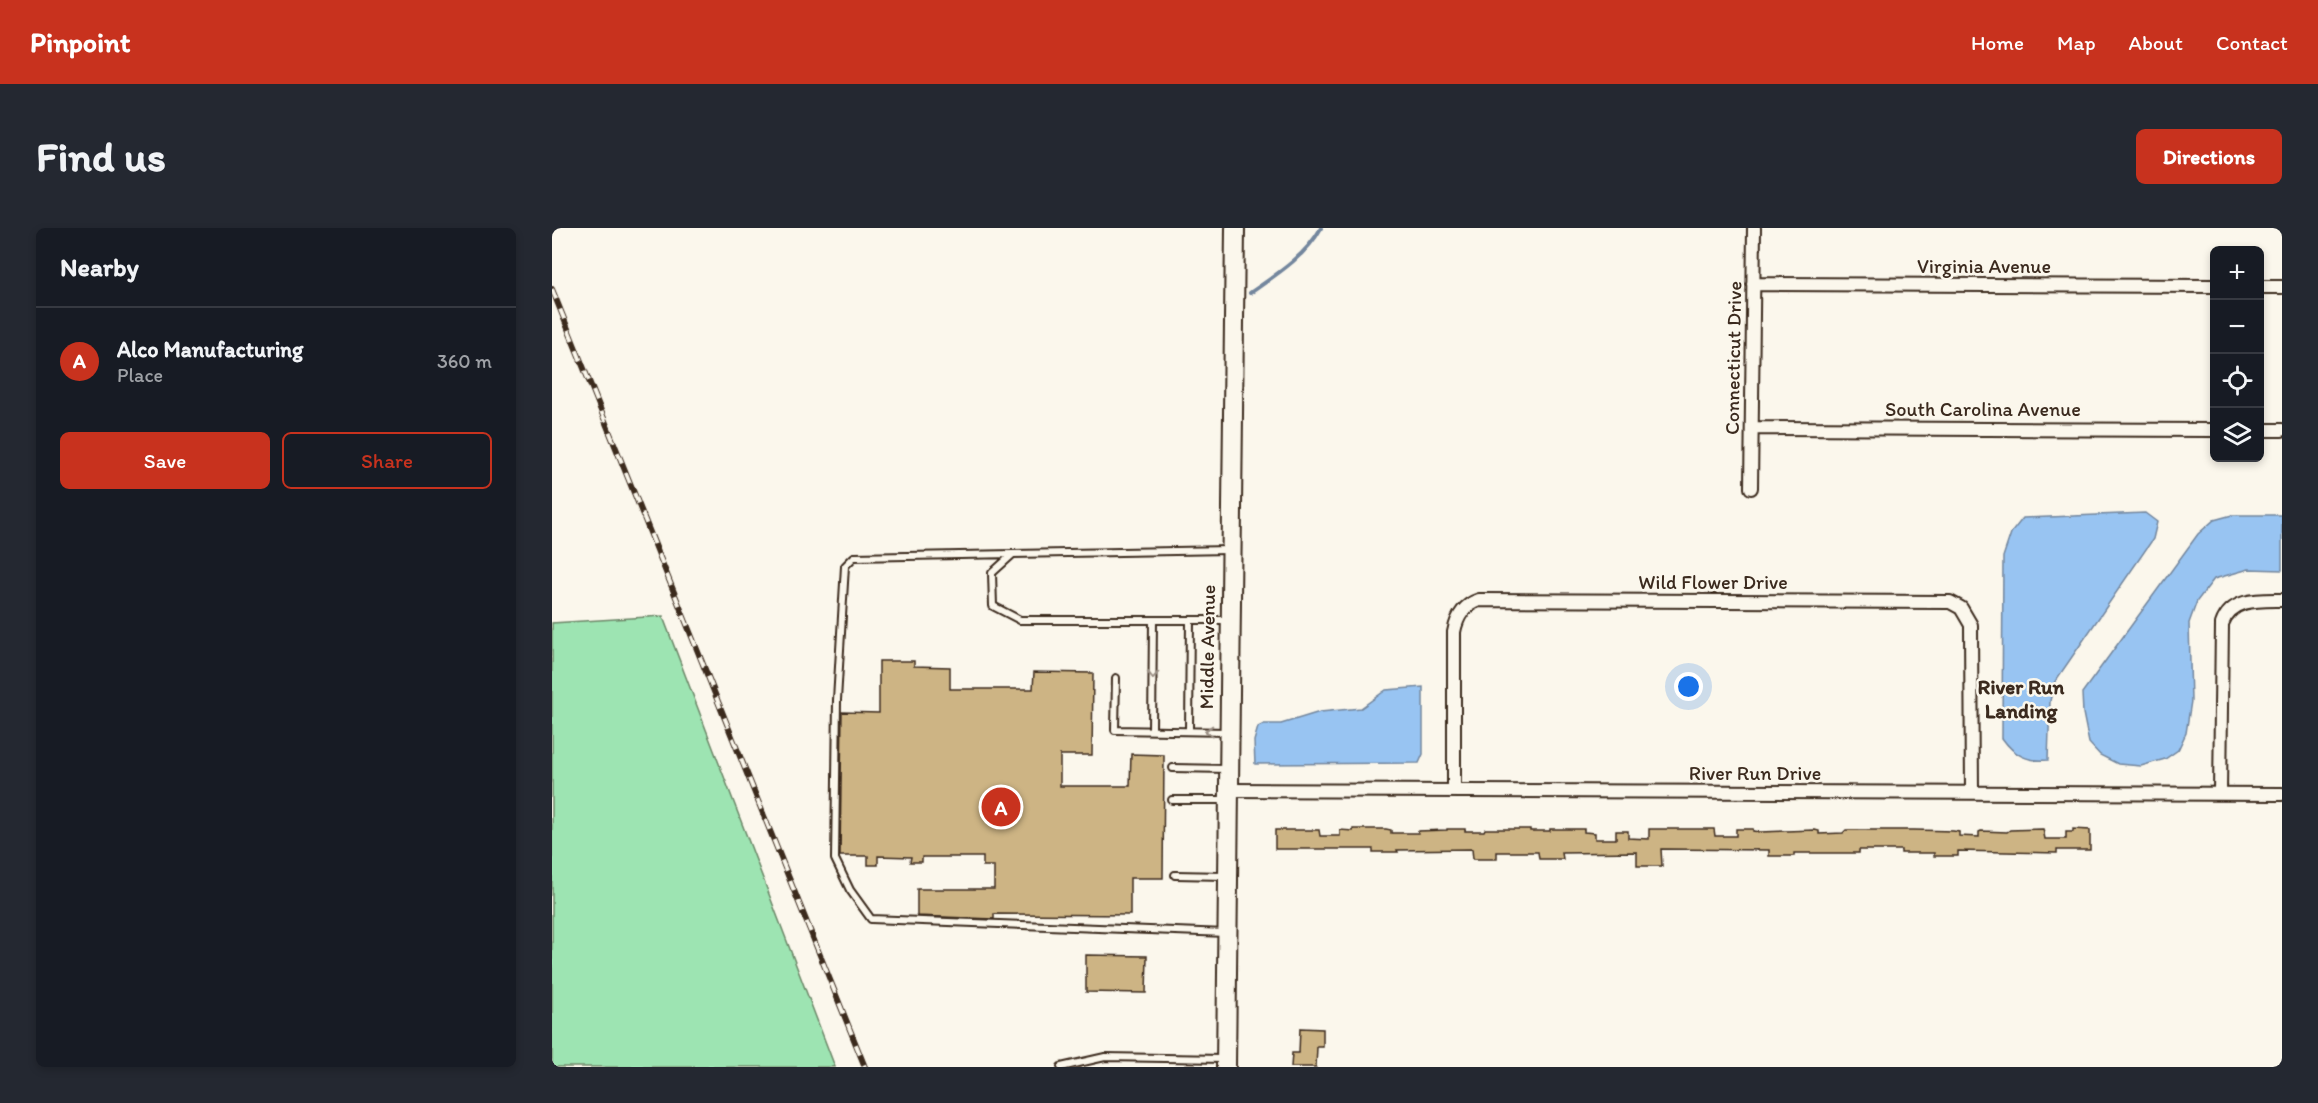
<!DOCTYPE html>
<html lang="en">
<head>
<meta charset="utf-8">
<style>
	body { margin:0; font-family:Itim,sans-serif; background:#242831; color:#f1f3f6 }
	.controls { position:absolute; right:18px; top:18px; display:grid; overflow:hidden; border-radius:9px; box-shadow:0 3px 9px #0003 }
	.controls button { width:54px; height:54px; display:grid; place-items:center; padding:0; border:0; border-bottom:2px solid #363941; background:#171b24; color:#f1f3f6; font:30px sans-serif }
	.you { position:absolute; left:1137px; top:459px; width:21px; height:21px; margin:-15px; border:4px solid #fff; border-radius:50%; background:#1a73e8; box-shadow:0 0 0 9px #1a73e833 }
	.badge { display:grid; place-items:center; width:39px; height:39px; border-radius:50%; background:#c8321e; color:#fff; font-size:20px; font-weight:700 }
	.pin { position:absolute; translate:-50% -50%; border:3px solid #fff; box-shadow:0 2px 6px #0006 }
	.list { margin:0; padding:0; list-style:none }
	h2 { display:flex; justify-content:space-between; align-items:center; height:78px; margin:0; padding:0 24px; font-size:26px }
	h2 small { font-size:20px; font-weight:400; color:#9ea1a6 }
	.list li { display:grid; grid-template-columns:39px 1fr auto; gap:18px; align-items:center; box-sizing:border-box; height:108px; padding:0 24px; border-top:2px solid #363941 }
	.list b { display:block; font-size:22px; white-space:nowrap }
	.list p { margin:0; font-size:20px; white-space:nowrap; color:#9ea1a6 }
	.list em { font-size:20px; font-style:normal; color:#9ea1a6 }
	.actions { display:flex; gap:12px; padding:18px 24px }
	.actions a { flex:1; padding:14px 0; border:2px solid #c8321e; border-radius:9px; text-align:center; font-size:21px; color:#c8321e }
	.actions .main { background:#c8321e; color:#fff }
	.icon { flex:none; width:33px; height:33px; fill:none; stroke:currentColor; stroke-width:2; stroke-linecap:round; stroke-linejoin:round }
	.map { position:relative; flex:none; width:1730px; height:839px; overflow:hidden; border-radius:9px }
	header { display:flex; align-items:center; gap:36px; box-sizing:border-box; height:84px; padding:0 30px; background:#c8321e; color:#fff }
	header strong { font-size:28px }
	nav { display:flex; gap:33px; margin-inline-start:auto; font-size:21px }
	.intro { display:flex; align-items:center; justify-content:space-between; box-sizing:border-box; height:144px; padding:0 36px }
	h1 { margin:0; font-size:42px }
	.button { padding:15px 27px; border-radius:9px; background:#c8321e; color:#fff; font-size:21px; font-weight:700 }
	main { display:flex; gap:36px; padding:0 36px }
	aside { flex:1; background:#171b24; border-radius:9px; box-shadow:0 3px 9px #0003 }
	.map>svg:first-child { display:block }
	.green { fill:#9de4b2; stroke:#6c8768; stroke-width:1.5 }
	.water { fill:#98c4f2; stroke:#73869d; stroke-width:1.5 }
	.lines { fill:none; stroke-linecap:round; stroke-linejoin:round }
	.stream { stroke:#73869d; stroke-width:4 }
	.building { fill:#cdb484; stroke:#3b2a1e; stroke-width:1.5 }
	.lane-casing { stroke:#3b2a1e; stroke-width:10 }
	.street-casing { stroke:#3b2a1e; stroke-width:16 }
	.secondary-casing { stroke:#3b2a1e; stroke-width:22 }
	.lane { stroke:#fbf7ec; stroke-width:6 }
	.street { stroke:#fbf7ec; stroke-width:12 }
	.secondary { stroke:#fbf7ec; stroke-width:18 }
	.rail-casing { stroke:#3b2a1e; stroke-width:6 }
	.rail { stroke:#fbf7ec; stroke-width:4; stroke-dasharray:11; stroke-linecap:butt }
	.oneway { stroke:#9b9085 }
	.labels { text-anchor:middle; stroke-width:5; stroke-linejoin:round; paint-order:stroke }
	.street-label { font-size:20px; fill:#3b2a1e; stroke:#fbf7ec }
	.neighbourhood-label { font-size:21px; font-weight:bold; fill:#3b2a1e; stroke:#fbf7ec }
</style>
</head>
<body>
<header>
<strong>Pinpoint</strong>
<nav><a>Home</a><a>Map</a><a>About</a><a>Contact</a></nav>
</header>
<div class="intro"><h1>Find us</h1><a class="button">Directions</a></div>
<main>
<aside>
<h2>Nearby<small></small></h2>
<ul class="list">
<li><span class="badge">A</span><div><b>Alco Manufacturing</b><p>Place</p></div><em>360 m</em></li>
</ul>
<div class="actions"><a class="main">Save</a><a>Share</a></div>
</aside>
<div class="map">
<svg width="1730" height="839" viewBox="0 0 1730 839">
	<rect width="100%" height="100%" fill="#fbf7ec"/>
	<filter id="ink" filterUnits="userSpaceOnUse"><feTurbulence type="fractalNoise" baseFrequency=".0167" numOctaves="2"/><feDisplacementMap in="SourceGraphic" scale="12" xChannelSelector="R" yChannelSelector="G"/><feConvolveMatrix kernelMatrix="1 2 1 2 8 2 1 2 1" color-interpolation-filters="sRGB"/></filter>
	<g filter="url(#ink)">
		<!-- green -->
		<path class="green" d="M111 388V389L283 839H0V395Z"/>
		<!-- water -->
		<path class="water" d="M1593 285 1605 294 1601 311 1502 455 1498 473 1496 532C1475 534 1462 527 1450 510L1451 329 1459 305 1471 290Z
			M1680 287H1730V342L1697 341 1662 351 1645 373 1637 395 1639 473 1634 505 1626 522 1613 531 1589 538 1566 536 1548 527 1537 515 1531 485 1530 465 1646 306 1662 292Z
			M871 459V526L867 535 703 536 702 513 706 499 712 496H729L768 484 809 480 834 462Z"/>
		<g class="lines">
			<!-- stream -->
			<path class="stream" d="M698 65C724 47 754 28 769 0"/>
		</g>
		<!-- building -->
		<path class="building" d="M327 433H362V438L398 439V461H481L482 444 541 445 540 527H508V558H578L579 526 612 527 611 650H578V687L442 686V691L365 688V661H442V638H431V629H370V634H358L359 629 326 628V637H316V628H288L290 484 327 485Z
			M801 601H834L839 602V605H866V603L895 602V601H913V603H932L933 601H978V603H998V601H1032V604L1043 605V611H1064V603H1076V610L1097 611V601H1162L1163 608H1184V601H1201V603L1208 604 1263 602 1267 603V606L1291 605 1294 602H1362L1401 603 1407 604V608L1427 609V604L1429 603 1455 604 1458 602 1491 601 1493 611H1514V604H1521V601L1538 602V622H1505V625L1406 623V628H1382V625H1349V622H1307V625H1242V628H1217V622L1109 621 1110 638H1085V624L1010 625 1011 631H987L986 624H945V631H921L920 621 845 622 846 624H821V621H723V602H767L768 608H788V602L801 603Z
			M534 727 595 728 594 765 534 764Z
			M748 800 771 801V819H765L764 839H739L740 825H747Z"/>
		<g class="lines">
			<!-- lane casing -->
			<g class="lane-casing">
				<path id="lane" d="M677 322 461 326 440 345 441 378 468 392H677
					M461 326 302 329 293 338 285 472 283 631 298 662 319 691 674 705
					M564 450 563 502 676 504
					M600 502 601 392
					M637 502 638 392
					M621 540 676 541
					M620 572H676
					M623 647 673 648
					M509 839 553 829 672 831"/>
			</g>
			<!-- street casing -->
			<g class="street-casing">
				<path id="street" d="M1201 56 1662 58
					M1708 59H1730
					M1200 200 1662 202
					M1708 202H1730
					M1199 260 1202 0
					M676 562 1730 566
					M902 563V404C905 388 912 377 927 372L1398 374 1409 380 1419 397 1420 565
					M1668 565 1670 396C1679 370 1707 372 1730 372"/>
			</g>
			<!-- secondary casing -->
			<g class="secondary-casing">
				<path id="secondary" d="M674 839 683 0"/>
			</g>
			<!-- lane -->
			<use href="#lane" class="lane"/>
			<!-- street -->
			<use href="#street" class="street"/>
			<!-- secondary -->
			<use href="#secondary" class="secondary"/>
			<!-- rail casing -->
			<g class="rail-casing">
				<path id="rail" d="M0 61 313 839"/>
			</g>
			<!-- rail -->
			<use href="#rail" class="rail"/>
		</g>
		<!-- one-way arrows -->
		<defs><path id="oneway-chevron" d="M-2-3.5L2.5 0L-2 3.5" fill="none" stroke-width="1.6" stroke-linecap="round" stroke-linejoin="round" transform="scale(1.5)"/></defs>
		<g class="oneway">
			<use href="#oneway-chevron" transform="translate(601 447) rotate(91)"/>
			<use href="#oneway-chevron" transform="translate(657 503) rotate(-178)"/>
		</g>
	</g>
	<g class="labels">
		<!-- street labels -->
		<g class="street-label">
			<text x="1432" y="45">Virginia Avenue</text>
			<text transform="translate(1181 130) rotate(-89)" y="7">Connecticut Drive</text>
			<text x="1431" y="188">South Carolina Avenue</text>
			<text x="1161" y="361">Wild Flower Drive</text>
			<text transform="translate(655 419) rotate(-89)" y="7">Middle Avenue</text>
			<text x="1203" y="552">River Run Drive</text>
		</g>
		<!-- neighbourhood labels -->
		<g class="neighbourhood-label">
			<text x="1469" y="466">River Run<tspan x="1469" dy="24">Landing</tspan></text>
		</g>
	</g>
</svg>
<div class="controls">
<button>+</button>
<button>−</button>
<button><svg class="icon" aria-label="locate" viewBox="0 0 24 24"><circle cx="12" cy="12" r="6"/><path d="M12 2v4M12 18v4M2 12h4M18 12h4"/></svg></button>
<button><svg class="icon" aria-label="layers" viewBox="0 0 24 24"><path d="M12 4l9 5-9 5-9-5zM3 14l9 5 9-5"/></svg></button>
</div>
<div class="you"></div>
<div class="pin badge" style="left:449px;top:579px">A</div>
</div>
</main>
</body>
</html>
